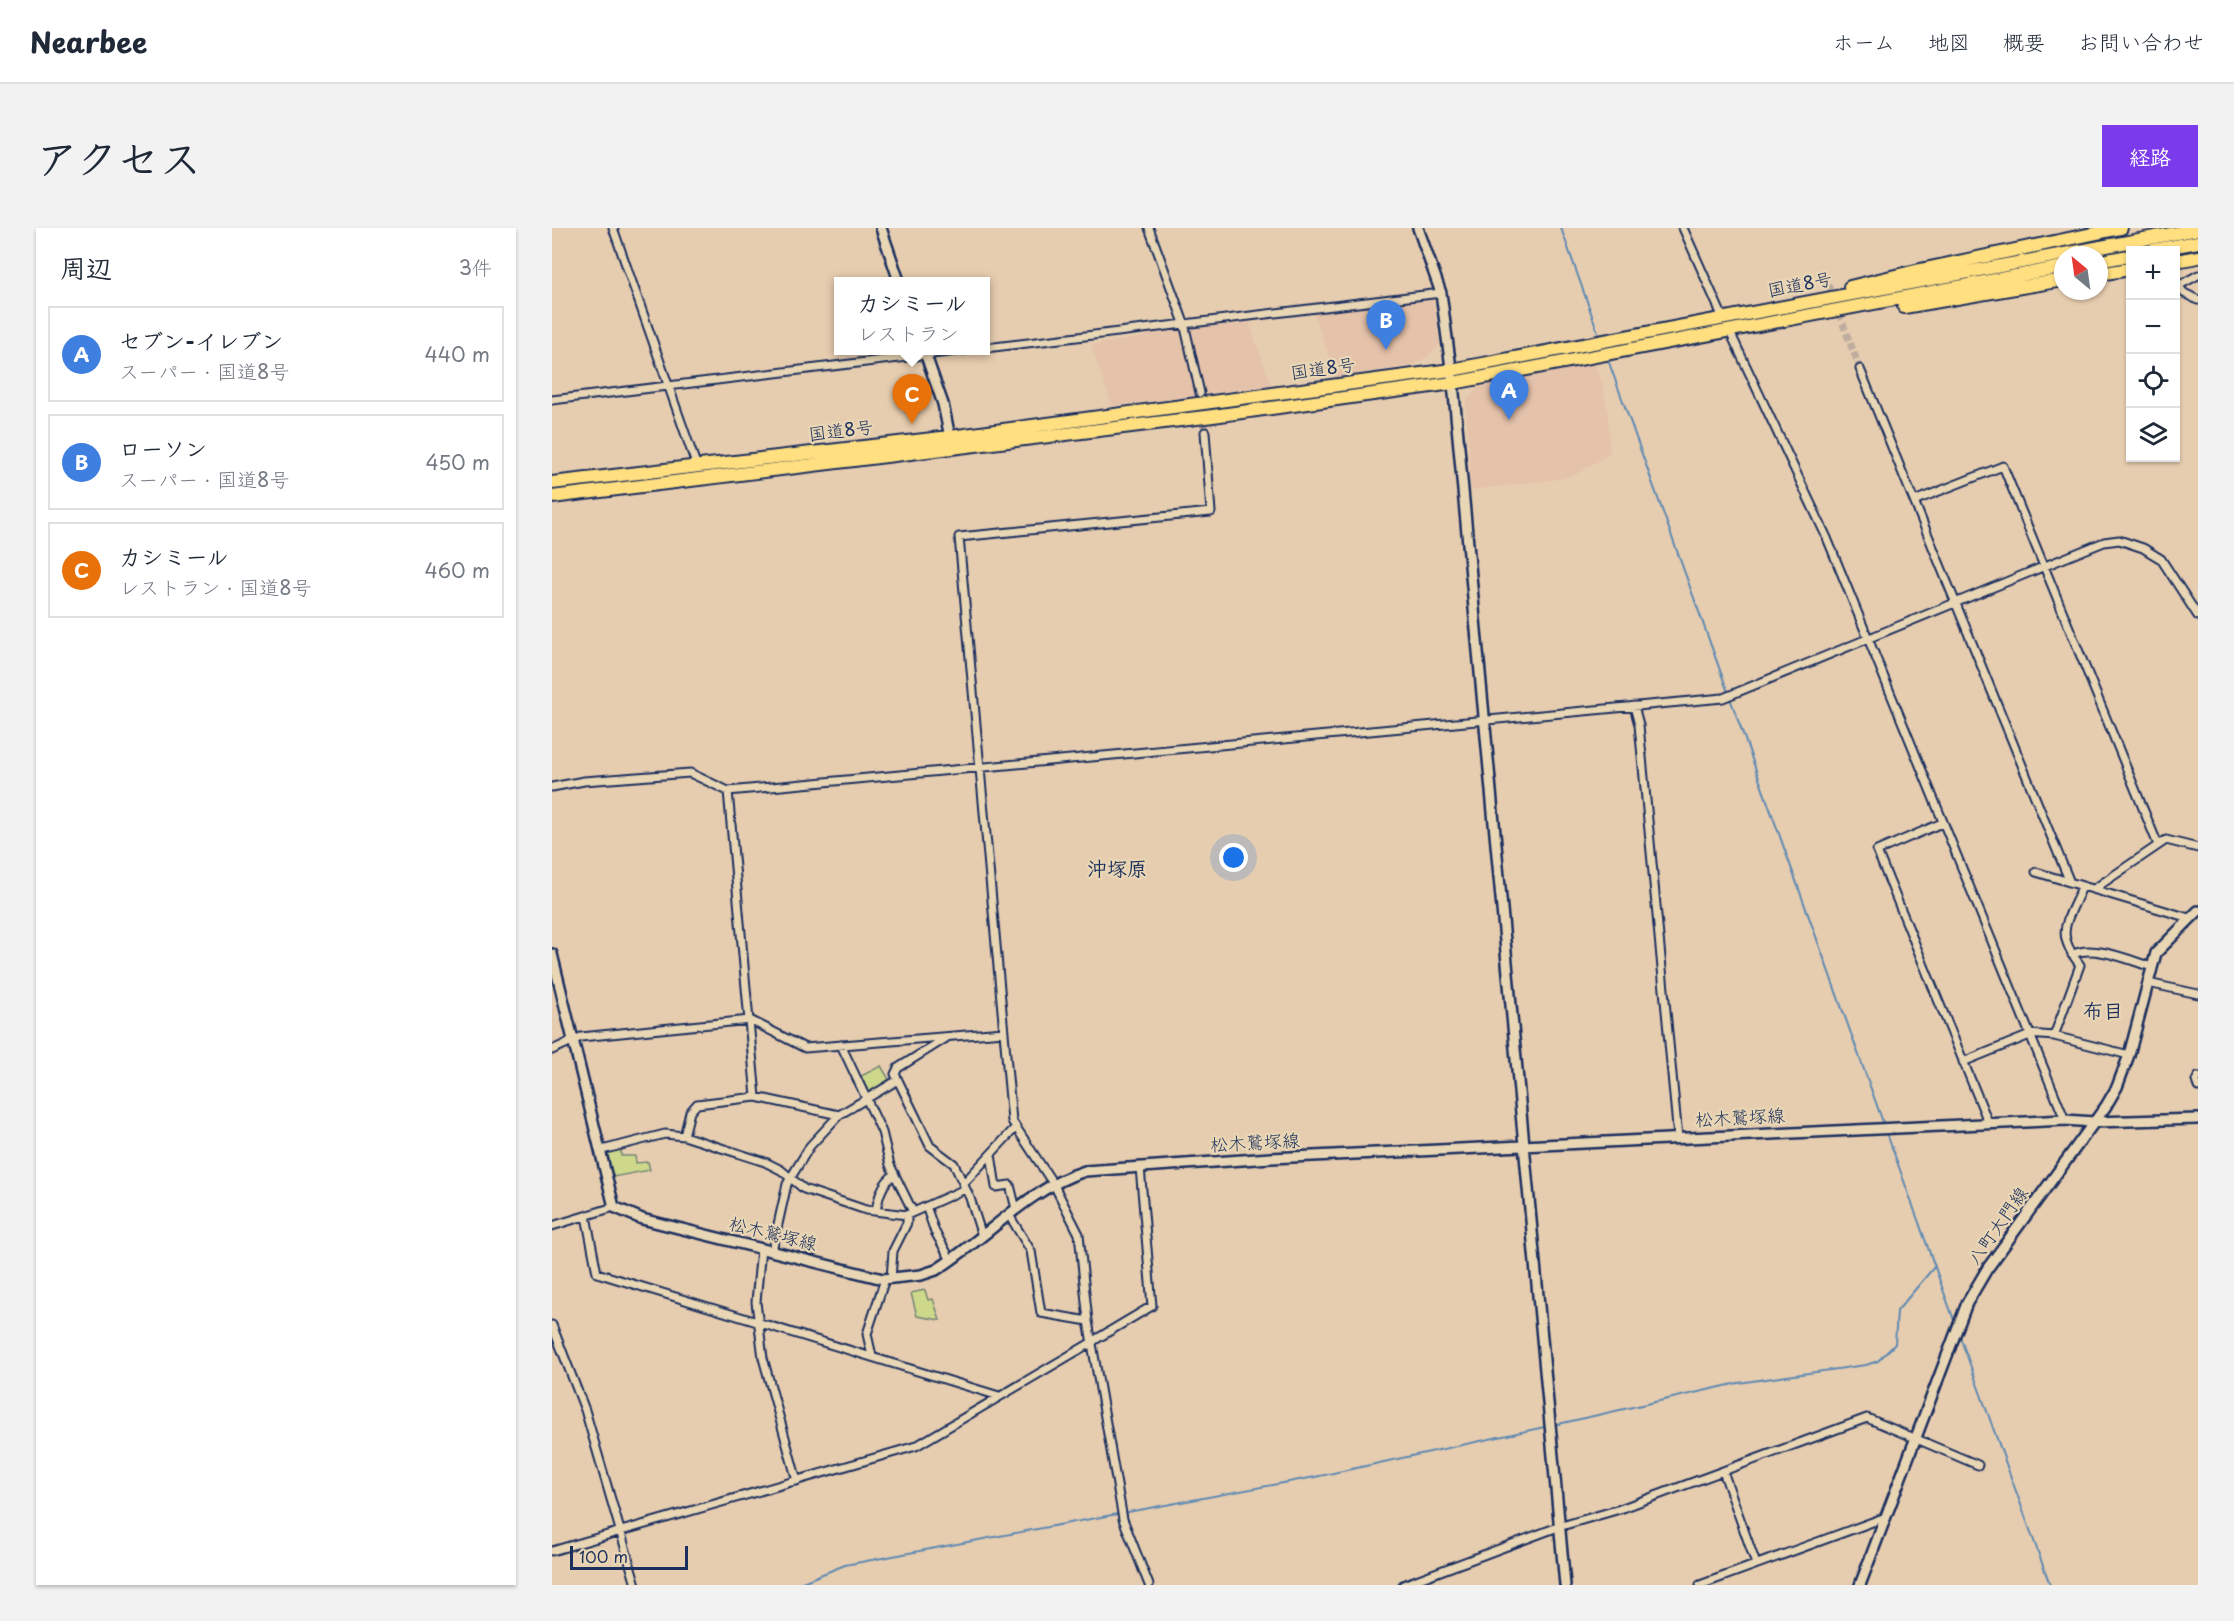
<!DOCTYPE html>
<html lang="ja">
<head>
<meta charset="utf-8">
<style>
	body { margin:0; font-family:"Playpen Sans","Klee One",sans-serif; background:#f2f2f3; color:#1f2937 }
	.controls { position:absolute; right:18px; top:18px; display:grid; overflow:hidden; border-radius:0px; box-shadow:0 2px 4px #0004 }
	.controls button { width:54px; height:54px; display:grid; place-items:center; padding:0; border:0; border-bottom:2px solid #e0e1e3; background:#fff; color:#1f2937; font:30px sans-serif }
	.compass { position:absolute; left:1502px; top:18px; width:54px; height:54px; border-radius:50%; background:#fff; box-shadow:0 2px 4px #0004; rotate:331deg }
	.scale { position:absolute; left:18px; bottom:15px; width:118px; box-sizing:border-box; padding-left:6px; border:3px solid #1b2f5e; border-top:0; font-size:16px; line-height:21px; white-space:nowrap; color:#1b2f5e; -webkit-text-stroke:4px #e9d6b4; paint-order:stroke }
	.you { position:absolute; left:682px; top:630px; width:21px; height:21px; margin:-15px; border:4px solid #fff; border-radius:50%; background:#1a73e8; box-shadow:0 0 0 9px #1a73e833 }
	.badge { display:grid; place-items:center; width:39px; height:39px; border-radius:50%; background:#7c3aed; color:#fff; font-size:20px; font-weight:700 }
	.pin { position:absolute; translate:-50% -50px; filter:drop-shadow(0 2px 3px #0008) }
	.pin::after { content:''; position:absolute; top:32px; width:21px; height:18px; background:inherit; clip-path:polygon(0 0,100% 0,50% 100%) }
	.popup { position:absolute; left:282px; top:49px; width:156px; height:78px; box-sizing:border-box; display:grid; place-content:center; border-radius:0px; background:#fff; filter:drop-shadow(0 2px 4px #0005); font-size:20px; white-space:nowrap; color:#747a83 }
	.popup b { font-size:22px; color:#1f2937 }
	.popup::after { content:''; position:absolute; left:50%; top:100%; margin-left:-12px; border:12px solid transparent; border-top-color:#fff }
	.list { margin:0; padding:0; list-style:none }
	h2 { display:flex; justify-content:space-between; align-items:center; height:78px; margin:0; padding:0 24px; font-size:26px }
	h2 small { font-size:20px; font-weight:400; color:#747a83 }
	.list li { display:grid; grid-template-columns:39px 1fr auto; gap:18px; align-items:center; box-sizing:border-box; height:96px; margin:0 12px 12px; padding:0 12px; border:2px solid #e0e1e3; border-radius:0px }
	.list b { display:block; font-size:22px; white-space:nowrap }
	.list p { margin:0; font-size:20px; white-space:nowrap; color:#747a83 }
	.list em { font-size:20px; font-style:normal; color:#747a83 }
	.icon { flex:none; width:33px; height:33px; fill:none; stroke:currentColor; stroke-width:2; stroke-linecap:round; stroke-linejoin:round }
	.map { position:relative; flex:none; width:1646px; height:1357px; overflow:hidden; border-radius:0px }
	header { display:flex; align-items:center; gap:36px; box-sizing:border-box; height:84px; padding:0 30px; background:#fff; border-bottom:2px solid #e0e1e3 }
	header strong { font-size:28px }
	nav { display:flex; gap:33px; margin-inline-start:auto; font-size:21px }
	.intro { display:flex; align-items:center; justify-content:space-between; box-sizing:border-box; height:144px; padding:0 36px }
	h1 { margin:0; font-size:42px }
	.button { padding:15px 27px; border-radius:0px; background:#7c3aed; color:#fff; font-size:21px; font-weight:700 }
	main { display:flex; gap:36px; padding:0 36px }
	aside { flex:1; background:#fff; border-radius:0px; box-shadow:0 2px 4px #0004 }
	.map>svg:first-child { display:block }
	.built { fill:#e5c2aa }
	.green { fill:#cdd88b; stroke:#748474; stroke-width:1.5 }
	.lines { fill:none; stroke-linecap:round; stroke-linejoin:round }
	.stream { stroke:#5f89b3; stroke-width:2 }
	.street-tunnel { stroke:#bead9f; stroke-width:7; stroke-dasharray:7 3.5; stroke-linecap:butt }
	.street-casing { stroke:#1b2f5e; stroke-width:11 }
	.secondary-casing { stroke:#1b2f5e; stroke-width:14 }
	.highway-casing { stroke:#1b2f5e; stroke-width:16 }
	.street { stroke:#e9d6b4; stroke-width:7 }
	.secondary { stroke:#e9d6b4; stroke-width:9 }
	.highway { stroke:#ffdf80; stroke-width:12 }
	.highway-bridge-casing { stroke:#1b2f5e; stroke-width:16; stroke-linecap:butt }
	.highway-bridge { stroke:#ffdf80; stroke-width:12 }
	.labels { text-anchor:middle; stroke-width:4.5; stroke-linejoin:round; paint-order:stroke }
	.street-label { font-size:18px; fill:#1b2f5e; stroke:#e9d6b4 }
	.neighbourhood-label { font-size:20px; font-weight:bold; fill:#1b2f5e; stroke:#e9d6b4 }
</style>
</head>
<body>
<header>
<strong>Nearbee</strong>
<nav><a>ホーム</a><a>地図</a><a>概要</a><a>お問い合わせ</a></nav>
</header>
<div class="intro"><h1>アクセス</h1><a class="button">経路</a></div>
<main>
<aside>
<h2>周辺<small>3件</small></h2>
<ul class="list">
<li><span class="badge" style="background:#3f7fe0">A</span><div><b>セブン-イレブン</b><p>スーパー · 国道8号</p></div><em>440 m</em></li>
<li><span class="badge" style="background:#3f7fe0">B</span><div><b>ローソン</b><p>スーパー · 国道8号</p></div><em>450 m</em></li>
<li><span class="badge" style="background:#e8710a">C</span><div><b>カシミール</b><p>レストラン · 国道8号</p></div><em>460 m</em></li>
</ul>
</aside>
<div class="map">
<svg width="1646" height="1357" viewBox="0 0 1646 1357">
	<rect width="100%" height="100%" fill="#e7cdaf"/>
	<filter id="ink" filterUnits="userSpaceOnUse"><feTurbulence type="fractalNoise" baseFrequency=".0167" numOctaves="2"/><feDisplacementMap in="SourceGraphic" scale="12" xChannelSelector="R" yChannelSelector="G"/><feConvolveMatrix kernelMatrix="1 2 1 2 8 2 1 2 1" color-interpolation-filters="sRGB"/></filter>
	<g filter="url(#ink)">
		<!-- built -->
		<path class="built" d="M881 70 888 117 876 128 862 137 784 149 762 86Z
			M670 94 675 97 697 94 719 157 652 167 636 99Z
			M629 99 646 168 560 178 539 117 593 109 594 104Z
			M1043 136 1050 154 1055 179 1058 223 1054 228 1024 246 1006 251 919 262 914 174 928 157Z"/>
		<!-- green -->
		<path class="green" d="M329 838 337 851 317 865 309 848Z
			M69 921V928H83L84 935 96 934 98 942 61 949 55 923Z
			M373 1062 376 1072 381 1071 388 1092 365 1088 359 1065Z"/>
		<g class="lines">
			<!-- stream -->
			<path class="stream" d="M1009 0 1048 110
				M1055 129 1332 897
				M1334 903 1403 1095
				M1407 1106 1498 1357
				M1002 1197 1186 1155 1314 1137 1326 1133 1343 1116 1345 1083 1383 1038
				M243 1357 293 1337 763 1249 997 1198"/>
			<!-- street-tunnel -->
			<path class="street-tunnel" d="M1276 56 1308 141
				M648 165 653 204"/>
			<!-- street casing -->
			<g class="street-casing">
				<path id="street" d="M61 0 145 239
					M597 0 632 95 648 165
					M1131 0 1171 90
					M1624 55 1632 65 1646 72
					M1626 58 1646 47
					M1178 104 1275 310 1513 892
					M434 120 889 65
					M1308 141 1517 652
					M0 172 413 122
					M1362 273 1451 238 1606 617
					M1082 478 1087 497 1126 910
					M0 559 32 553 138 545 176 563 1171 470 1493 338 1552 314 1567 312 1591 320 1609 331 1646 388
					M176 563 204 869
					M1390 595 1325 623 1437 896
					M1484 644 1637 690
					M1530 659C1515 695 1502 704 1528 737L1502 808 1577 827
					M1542 661 1614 612 1646 620
					M1520 727C1539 715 1580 733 1600 739
					M1596 755 1646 766
					M1477 806 1502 808
					M394 810 346 840 343 846 378 918 402 936 418 970 430 1008
					M289 817 330 904 338 937 361 984
					M0 822 29 809 198 792 253 820 452 804
					M1411 834 1478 807
					M1646 849 1644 853 1646 859
					M132 908 138 884 145 876 204 869 287 887
					M50 922 113 906 132 908 213 934 229 942 252 961 314 982 355 987 413 961
					M439 926 444 959 458 957 464 981
					M411 956 464 899
					M374 978 383 1004 399 1032
					M324 982C327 968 330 955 342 947
					M457 987 479 1023 489 1085 536 1093
					M34 988 45 1045 447 1168
					M0 998 62 979
					M209 1020 204 1074 211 1130 245 1253
					M220 1023 235 956 258 918 287 887 346 852
					M339 1051 341 1023 355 995V987
					M0 1097 33 1182 84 1357
					M541 1113 600 1078 588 939
					M320 1128 315 1106 333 1051
					M1171 1243 1204 1336
					M0 1323 364 1218 542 1113
					M597 1357 571 1291 536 1093 527 1006 502 957 460 893 407 309 659 284 653 204
					M851 1357 1006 1299 1068 1281 1315 1190 1426 1237
					M1148 1357 1334 1289"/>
			</g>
			<!-- secondary casing -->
			<g class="secondary-casing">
				<path id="secondary" d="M329 0 347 53
					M866 0 889 65 901 155 1013 1357
					M372 122 391 176 398 209
					M0 726 62 979 90 991 331 1051 369 1047 384 1042C434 1011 475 961 533 943L719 930 1513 892 1542 894 1646 891
					M1308 1357 1415 1075 1435 1041 1554 878 1565 859 1577 827 1604 725 1646 683"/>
			</g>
			<!-- highway casing -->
			<g class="highway-casing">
				<path id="highway" d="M1547 33 1578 27
					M1624 33 1646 29
					M1547 46 1578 41
					M1298 59 1368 42 1569 0
					M1352 79 1511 52
					M0 255 398 209 899 142 1549 19
					M0 269 661 188 901 155 1511 39"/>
			</g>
			<!-- street -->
			<use href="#street" class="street"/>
			<!-- secondary -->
			<use href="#secondary" class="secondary"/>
			<!-- highway -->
			<use href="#highway" class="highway"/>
			<!-- highway-bridge casing -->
			<g class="highway-bridge-casing">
				<path id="highway-bridge" d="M1549 19 1646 1
					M1601 22 1646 14"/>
			</g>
			<!-- highway-bridge -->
			<use href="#highway-bridge" class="highway-bridge"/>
		</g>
	</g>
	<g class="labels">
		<!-- street labels -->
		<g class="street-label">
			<text transform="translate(1248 57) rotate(-11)" y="6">国道8号</text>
			<text transform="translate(771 141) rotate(-8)" y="6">国道8号</text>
			<text transform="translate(289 203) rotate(-7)" y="6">国道8号</text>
			<text transform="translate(1188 890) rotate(-3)" y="6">松木鷲塚線</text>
			<text transform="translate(703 915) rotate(-3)" y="6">松木鷲塚線</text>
			<text transform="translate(1446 998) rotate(-55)" y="6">八町大門線</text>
			<text transform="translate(221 1006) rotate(14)" y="6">松木鷲塚線</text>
		</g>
		<!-- neighbourhood labels -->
		<g class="neighbourhood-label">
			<text x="565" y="648">沖塚原</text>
			<text x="1551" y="790">布目</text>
		</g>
	</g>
</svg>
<div class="controls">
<button>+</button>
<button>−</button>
<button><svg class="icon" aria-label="locate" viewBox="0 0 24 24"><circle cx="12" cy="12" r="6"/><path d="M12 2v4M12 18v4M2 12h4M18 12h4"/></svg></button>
<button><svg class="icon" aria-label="layers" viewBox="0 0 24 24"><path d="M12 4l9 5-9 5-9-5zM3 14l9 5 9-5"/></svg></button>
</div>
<svg class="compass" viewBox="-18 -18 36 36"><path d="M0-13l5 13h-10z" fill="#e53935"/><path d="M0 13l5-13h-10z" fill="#747a83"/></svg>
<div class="scale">100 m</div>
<div class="you"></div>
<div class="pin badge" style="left:957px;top:192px;background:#3f7fe0">A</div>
<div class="pin badge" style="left:834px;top:122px;background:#3f7fe0">B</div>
<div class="pin badge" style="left:360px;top:196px;background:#e8710a">C</div>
<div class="popup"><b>カシミール</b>レストラン</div>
</div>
</main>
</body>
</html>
